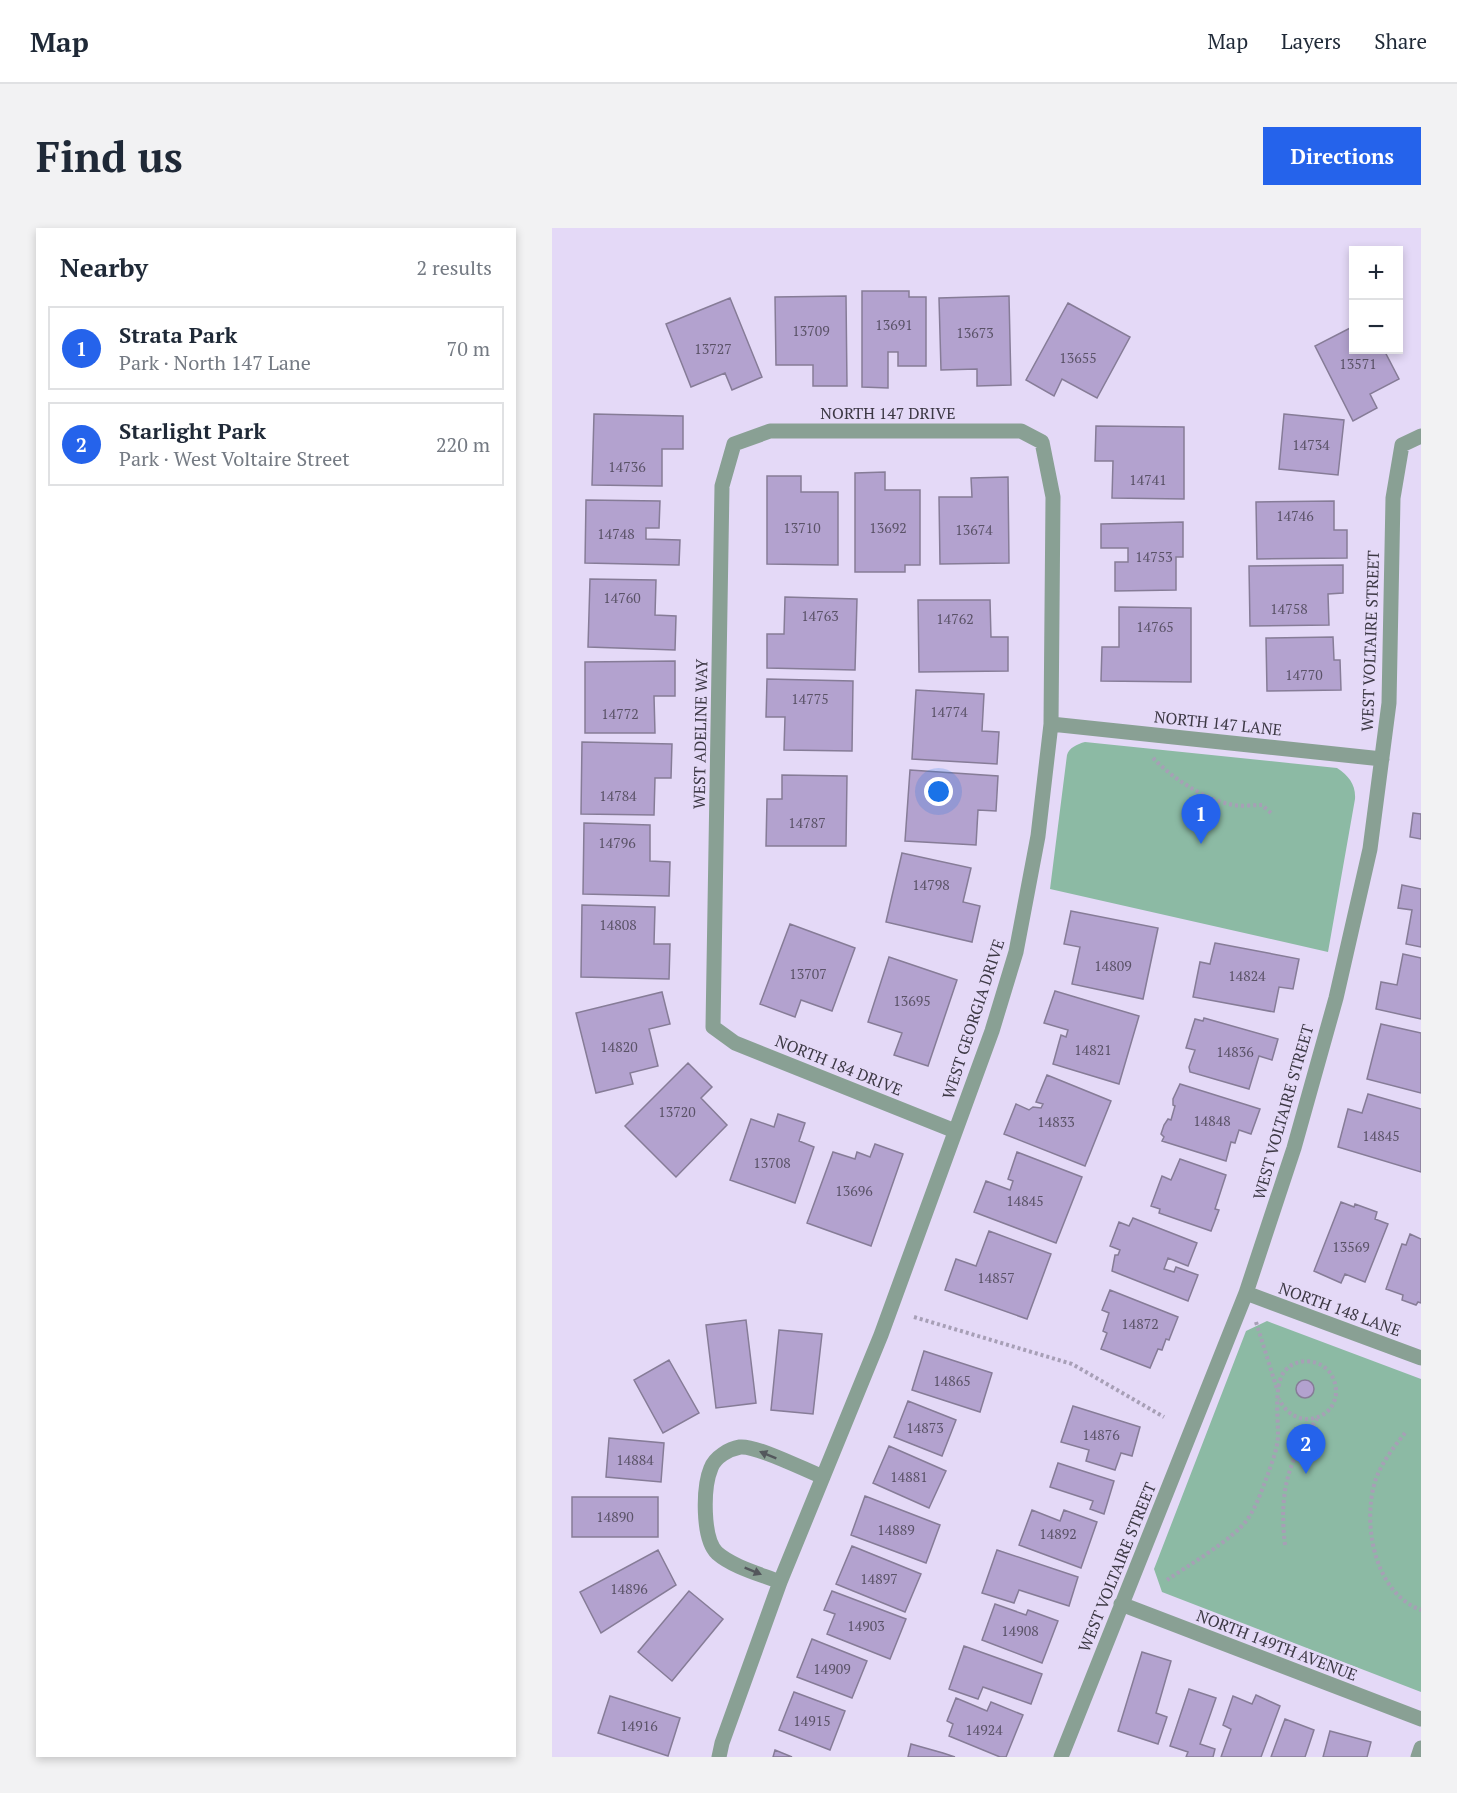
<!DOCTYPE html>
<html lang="en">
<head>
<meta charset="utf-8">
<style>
	body { margin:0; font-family:"PT Serif",serif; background:#f2f2f3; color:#1f2937 }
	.controls { position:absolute; right:18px; top:18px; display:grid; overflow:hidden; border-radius:0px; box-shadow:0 3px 9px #0003 }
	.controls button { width:54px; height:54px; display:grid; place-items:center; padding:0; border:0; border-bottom:2px solid #e0e1e3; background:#fff; color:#1f2937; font:30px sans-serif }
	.you { position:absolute; left:387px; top:564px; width:21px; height:21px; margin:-15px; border:4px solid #fff; border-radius:50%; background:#1a73e8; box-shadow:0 0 0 9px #1a73e833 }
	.badge { display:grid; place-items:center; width:39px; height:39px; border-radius:50%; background:#2563eb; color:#fff; font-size:20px; font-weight:700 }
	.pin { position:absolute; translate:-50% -50px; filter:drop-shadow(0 2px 3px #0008) }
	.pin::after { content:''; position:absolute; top:32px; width:21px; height:18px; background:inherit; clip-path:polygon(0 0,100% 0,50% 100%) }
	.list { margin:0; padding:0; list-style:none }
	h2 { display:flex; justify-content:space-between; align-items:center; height:78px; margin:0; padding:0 24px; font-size:26px }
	h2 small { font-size:20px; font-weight:400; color:#747a83 }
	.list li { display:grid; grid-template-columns:39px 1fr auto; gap:18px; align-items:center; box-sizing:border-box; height:84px; margin:0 12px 12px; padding:0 12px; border:2px solid #e0e1e3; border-radius:0px }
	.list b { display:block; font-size:22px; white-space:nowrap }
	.list p { margin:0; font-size:20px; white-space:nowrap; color:#747a83 }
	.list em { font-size:20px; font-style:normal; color:#747a83 }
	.map { position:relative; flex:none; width:869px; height:1529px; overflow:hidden; border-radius:0px }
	header { display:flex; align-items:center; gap:36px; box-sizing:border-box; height:84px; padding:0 30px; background:#fff; border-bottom:2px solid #e0e1e3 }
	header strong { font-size:28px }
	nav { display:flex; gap:33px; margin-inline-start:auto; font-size:21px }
	.intro { display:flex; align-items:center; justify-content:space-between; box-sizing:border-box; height:144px; padding:0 36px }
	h1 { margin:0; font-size:42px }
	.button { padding:15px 27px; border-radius:0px; background:#2563eb; color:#fff; font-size:21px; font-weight:700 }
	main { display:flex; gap:36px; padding:0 36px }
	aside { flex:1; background:#fff; border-radius:0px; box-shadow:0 3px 9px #0003 }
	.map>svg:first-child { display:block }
	.green { fill:#8cbaa4 }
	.building { fill:#b3a2cf; stroke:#867c97; stroke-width:1.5 }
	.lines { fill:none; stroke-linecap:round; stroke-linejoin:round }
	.path { stroke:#a79fb6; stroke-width:4; stroke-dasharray:3 3; stroke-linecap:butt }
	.minor { stroke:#89a094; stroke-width:15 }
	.oneway { fill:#53575c }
	.labels { text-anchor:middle; stroke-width:4.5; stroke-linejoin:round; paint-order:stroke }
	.number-label { font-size:14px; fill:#5a5267 }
	.street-label { font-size:16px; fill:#3c3844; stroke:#e4d9f7 }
</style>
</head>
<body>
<header>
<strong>Map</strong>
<nav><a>Map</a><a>Layers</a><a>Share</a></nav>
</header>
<div class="intro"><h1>Find us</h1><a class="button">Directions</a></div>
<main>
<aside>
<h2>Nearby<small>2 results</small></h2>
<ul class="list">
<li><span class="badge">1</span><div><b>Strata Park</b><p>Park · North 147 Lane</p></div><em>70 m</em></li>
<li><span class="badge">2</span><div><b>Starlight Park</b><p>Park · West Voltaire Street</p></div><em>220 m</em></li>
</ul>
</aside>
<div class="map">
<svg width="869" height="1529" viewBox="0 0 869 1529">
	<rect width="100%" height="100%" fill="#e4d9f7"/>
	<!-- green -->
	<path class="green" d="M533 514 785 540C797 548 804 557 803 571L776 724 498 661 515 527C517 520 525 516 533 514Z
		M715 1093 869 1151V1464L610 1364 602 1341 694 1103Z"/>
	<!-- building -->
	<path class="building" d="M310 63H357V69H374V138H346V124H336V160L310 159Z
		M294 68 295 158H261V137H224L223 69Z
		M457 68 459 157 425 158V141L389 142 387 70Z
		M178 70 210 149 180 162 173 145 139 159 114 96Z
		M516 75 578 109 545 170 510 151 502 168 474 152Z
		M802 98V122H832L847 151 818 166 825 180 801 193 763 118Z
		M42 186 131 188V221H110V258L40 257Z
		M732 186 792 192 786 247 727 241Z
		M544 198 632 199V271L560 270 561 233H543Z
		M333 244V262H368V337H353V344H303V245Z
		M215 248H249V264H286V337L215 336Z
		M456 249 457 335 388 336 387 269H420L419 250Z
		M34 272 108 273 107 300H94V311L128 312 127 337 33 335Z
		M782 273V302H795V330L705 331 704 274Z
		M631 294V329H624V362L563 363V334H576V320H549V296Z
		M791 337V365L776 366 777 397 698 398 697 338Z
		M38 351 104 352 103 387 124 388 123 422 36 419Z
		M233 369 305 371 303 442 215 440V406H232Z
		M366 372H438L439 409H456V443L367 444Z
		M567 379 639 380V454L549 453 550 419H567Z
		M781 409 782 432H788L789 462 715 463 714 410Z
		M123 433V468H102L103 505H33V434Z
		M215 451 301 453 300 523 232 522 233 489H214Z
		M364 462 432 466 430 503 447 504 445 536 360 531Z
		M30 514 120 516 119 550H103L102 587 29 586Z
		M358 542 446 548 444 583 426 582 424 617 353 613Z
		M230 547 295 548 294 618H214L215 571H230Z
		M861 585 869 586V611L858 609Z
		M32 595 98 597V633L118 634 117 668 31 666Z
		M350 625 419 640 411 674 428 678 420 714 334 694Z
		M850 657 869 661V719L854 716 860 682 846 680Z
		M30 677 103 679 102 716H118L117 751 29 749Z
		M519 683 606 700 591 771 520 756 528 719 512 716Z
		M238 696 303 720 280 783 249 772 243 789 208 776Z
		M663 715 747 731 741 761 727 759 722 784 641 769 648 734 658 736Z
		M851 726 869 730V791L824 781 829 754 845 757Z
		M337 729 405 752 376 838 342 827 350 805 316 794Z
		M503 763 587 788 567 856 501 836 509 807 514 809 516 802 492 795Z
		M110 764 118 796 97 801 106 838 78 845 81 856 44 865 24 785Z
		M652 790 726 811 720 832 707 828 697 861 638 844 637 839 643 822 634 820 643 791 651 793Z
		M829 796 869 805V865L815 851Z
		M136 835 160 859 149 870 175 897 124 949 73 898Z
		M495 847 559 873 533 938 452 906 464 876 477 882 481 879 489 880 491 876 484 874Z
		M628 856 708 881 699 906 687 902 683 915 679 914 674 933 610 913 612 909 609 906 612 897 616 891 619 892 623 878 621 877V871Z
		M816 866 869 881V944L786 919 796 881 810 885Z
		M226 886 253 895 247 913 262 919 243 975 178 952 199 891 222 899Z
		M323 916 351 926 319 1018 255 995 281 924 303 931 305 924 318 929Z
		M465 924 530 949 504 1015 422 984 434 953 458 962 461 953 456 951Z
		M628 931 674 947 663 981 667 982 659 1003 607 985 608 981 599 978 610 948 619 952Z
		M789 974 802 979 803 976 825 984 823 991 836 996 813 1054 793 1046 789 1055 762 1043Z
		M581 990 645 1015 636 1038 616 1030 612 1041 622 1044 624 1039 646 1047 636 1073 560 1043 563 1027H566L568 1022 558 1018 567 994 577 998Z
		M437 1003 499 1026 475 1091 393 1062 404 1031 424 1038Z
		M858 1006 869 1011V1075L866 1074 864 1077 850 1072 851 1067 834 1061 850 1016 854 1017Z
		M558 1062 626 1089 617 1112 614 1111 610 1122 606 1121 598 1140 549 1121 555 1105 551 1103 557 1085 550 1082Z
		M194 1092 204 1175 164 1180 154 1097Z
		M227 1102 270 1106 261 1186 219 1182Z
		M372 1123 440 1145 428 1184 360 1162Z
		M117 1132 147 1185 111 1205 82 1152Z
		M744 1161a9 9 0 1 1 18 0a9 9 0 1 1-18 0Z
		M356 1173 404 1192 390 1228 342 1209Z
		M521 1178 588 1199 580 1228 569 1225 563 1242 534 1233 537 1222 509 1214Z
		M57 1210 112 1215 109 1254 54 1249Z
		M337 1218 394 1243 377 1280 321 1255Z
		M506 1235 562 1253 552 1286 538 1281 541 1273 498 1259Z
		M313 1268 388 1297 374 1335 299 1307Z
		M20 1269H106V1309H20Z
		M480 1282 508 1293 512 1282 545 1294 529 1340 467 1317Z
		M300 1318 369 1346 353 1384 284 1356Z
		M106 1322 124 1357 49 1405 28 1364Z
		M445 1322 526 1349 517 1378 467 1362 462 1375 430 1365Z
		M137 1363 171 1391 120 1453 86 1424Z
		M280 1363 354 1391 338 1431 275 1406 283 1386 272 1382Z
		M443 1376 474 1387 476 1382 506 1393 490 1435 430 1412Z
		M260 1411 315 1433 300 1470 245 1449Z
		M412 1418 490 1446 479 1476 431 1459 426 1471 397 1461Z
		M590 1424 619 1433 604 1485 615 1489 606 1516 566 1503Z
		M637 1461 664 1470 648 1516 663 1521 661 1529H634L636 1524 618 1518Z
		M242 1464 293 1483 278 1522 227 1502Z
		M704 1467 728 1478 709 1529H669L679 1501 671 1497 681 1468 700 1476Z
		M58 1468 128 1490 116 1528 46 1505Z
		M404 1470 435 1483 439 1474 471 1487 454 1529H448L397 1508 401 1496 395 1493Z
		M733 1491 762 1502 753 1529H719Z
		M778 1503 819 1514 815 1529H771Z
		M359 1516 391 1525 403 1529H356Z
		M223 1522 240 1529H221Z"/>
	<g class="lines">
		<!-- path -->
		<path class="path" d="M601 530C620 550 651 570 677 576 687 579 700 577 710 577L719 585
			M362 1089 520 1136 612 1189
			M704 1094 725 1161
			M853 1205C841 1220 827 1238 822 1257 811 1299 823 1365 869 1382
			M733 1317C727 1266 735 1233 765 1191
			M615 1352C637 1337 680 1312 695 1292 705 1278 710 1261 716 1246 720 1234 726 1220 726 1206 726 1190 722 1157 732 1144 745 1127 773 1131 781 1150 797 1186 746 1210 727 1171"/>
		<!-- minor -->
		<path class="minor" d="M499 496 830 531
			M694 1065 869 1130
			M228 1354C208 1346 181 1339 165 1325 150 1310 151 1259 159 1240 163 1229 177 1221 188 1219 204 1217 253 1242 271 1249
			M569 1376 869 1491
			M167 1529 170 1515 228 1354 329 1107 440 803 464 724 486 608 499 496 501 269 490 214 469 203H218L182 216 170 258 161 799 183 815 403 903
			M509 1529 694 1065 742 920 784 770 818 621 837 475 841 270 850 217 869 208
			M866 1529 869 1520"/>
	</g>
	<!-- one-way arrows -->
	<defs><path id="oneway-solid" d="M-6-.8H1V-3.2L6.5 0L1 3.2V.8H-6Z" transform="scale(1.5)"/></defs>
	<g class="oneway">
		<use href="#oneway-solid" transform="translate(216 1227) rotate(-158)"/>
		<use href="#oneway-solid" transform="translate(201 1343) rotate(22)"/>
	</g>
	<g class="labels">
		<!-- number labels -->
		<g class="number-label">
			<text x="342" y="102">13691</text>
			<text x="259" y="108">13709</text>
			<text x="423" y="110">13673</text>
			<text x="161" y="126">13727</text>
			<text x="526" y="135">13655</text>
			<text x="806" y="141">13571</text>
			<text x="759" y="222">14734</text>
			<text x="75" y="244">14736</text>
			<text x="596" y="257">14741</text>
			<text x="743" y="293">14746</text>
			<text x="250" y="305">13710</text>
			<text x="336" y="305">13692</text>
			<text x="422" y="307">13674</text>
			<text x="64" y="311">14748</text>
			<text x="602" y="334">14753</text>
			<text x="70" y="375">14760</text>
			<text x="737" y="386">14758</text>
			<text x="268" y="393">14763</text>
			<text x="403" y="396">14762</text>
			<text x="603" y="404">14765</text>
			<text x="752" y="452">14770</text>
			<text x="258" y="476">14775</text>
			<text x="397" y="489">14774</text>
			<text x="68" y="491">14772</text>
			<text x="66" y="573">14784</text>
			<text x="255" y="600">14787</text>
			<text x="65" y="620">14796</text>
			<text x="379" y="662">14798</text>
			<text x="66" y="702">14808</text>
			<text x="561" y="743">14809</text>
			<text x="256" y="751">13707</text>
			<text x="695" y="753">14824</text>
			<text x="360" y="778">13695</text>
			<text x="67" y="824">14820</text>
			<text x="541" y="827">14821</text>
			<text x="683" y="829">14836</text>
			<text x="125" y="889">13720</text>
			<text x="660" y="898">14848</text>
			<text x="504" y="899">14833</text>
			<text x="829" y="913">14845</text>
			<text x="220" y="940">13708</text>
			<text x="302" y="968">13696</text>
			<text x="473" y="978">14845</text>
			<text x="799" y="1024">13569</text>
			<text x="444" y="1055">14857</text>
			<text x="588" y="1101">14872</text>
			<text x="400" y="1158">14865</text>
			<text x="373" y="1205">14873</text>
			<text x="549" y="1212">14876</text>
			<text x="83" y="1237">14884</text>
			<text x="357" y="1254">14881</text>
			<text x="63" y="1294">14890</text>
			<text x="344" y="1307">14889</text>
			<text x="506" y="1311">14892</text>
			<text x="327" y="1356">14897</text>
			<text x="77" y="1366">14896</text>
			<text x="314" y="1403">14903</text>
			<text x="468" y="1408">14908</text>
			<text x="280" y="1446">14909</text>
			<text x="260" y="1498">14915</text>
			<text x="87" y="1503">14916</text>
			<text x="432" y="1507">14924</text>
		</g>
		<!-- street labels -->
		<g class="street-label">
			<text x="336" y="191">NORTH 147 DRIVE</text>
			<text transform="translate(818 413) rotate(-88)" y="6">WEST VOLTAIRE STREET</text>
			<text transform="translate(666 495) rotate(6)" y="6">NORTH 147 LANE</text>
			<text transform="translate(148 506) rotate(-89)" y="6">WEST ADELINE WAY</text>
			<text transform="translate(421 791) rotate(-72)" y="6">WEST GEORGIA DRIVE</text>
			<text transform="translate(287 837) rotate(22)" y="6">NORTH 184 DRIVE</text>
			<text transform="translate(731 884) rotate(-74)" y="6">WEST VOLTAIRE STREET</text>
			<text transform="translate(788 1081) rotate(20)" y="6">NORTH 148 LANE</text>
			<text transform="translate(565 1339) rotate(-68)" y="6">WEST VOLTAIRE STREET</text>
			<text transform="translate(725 1417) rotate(21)" y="6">NORTH 149TH AVENUE</text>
		</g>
	</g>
</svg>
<div class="controls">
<button>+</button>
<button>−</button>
</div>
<div class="you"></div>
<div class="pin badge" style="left:649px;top:616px">1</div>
<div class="pin badge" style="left:754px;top:1246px">2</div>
</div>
</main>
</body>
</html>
